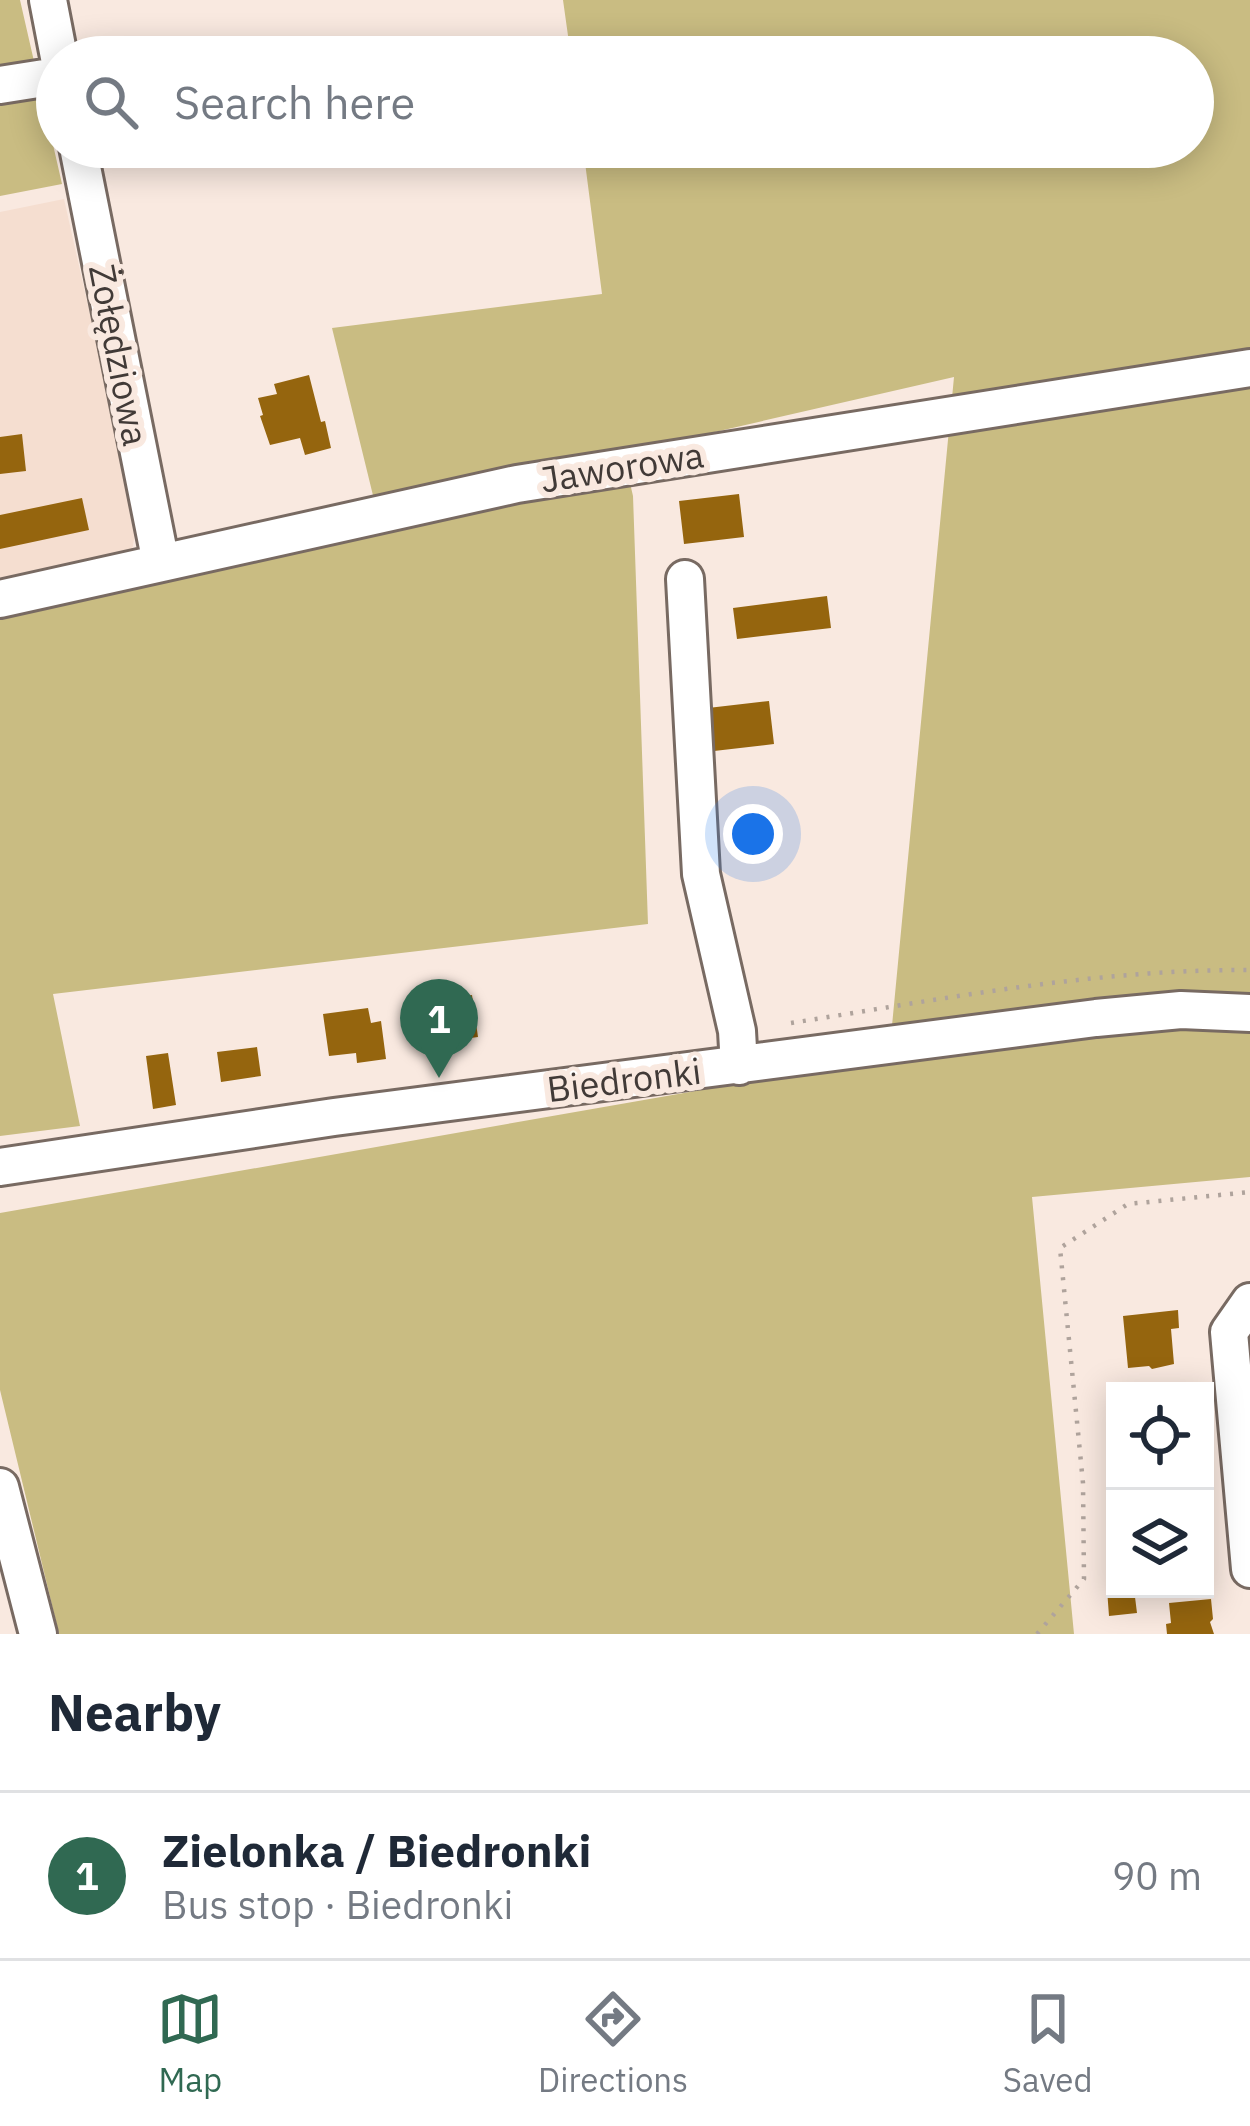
<!DOCTYPE html>
<html lang="en">
<head>
<meta charset="utf-8">
<style>
	body { margin:0; font-family:"IBM Plex Sans",sans-serif; background:#f6f6f7; color:#1f2937 }
	.controls { position:absolute; right:36px; bottom:36px; display:grid; overflow:hidden; border-radius:0px; box-shadow:0 6px 30px #0003 }
	.controls button { width:108px; height:108px; display:grid; place-items:center; padding:0; border:0; border-bottom:3px solid #e0e1e3; background:#fff; color:#1f2937; font:60px sans-serif }
	.you { position:absolute; left:753px; top:834px; width:42px; height:42px; margin:-30px; border:9px solid #fff; border-radius:50%; background:#1a73e8; box-shadow:0 0 0 18px #1a73e833 }
	.badge { display:grid; place-items:center; width:78px; height:78px; border-radius:50%; background:#306952; color:#fff; font-size:39px; font-weight:700 }
	.pin { position:absolute; translate:-50% -99px; filter:drop-shadow(0 3px 6px #0008) }
	.pin::after { content:''; position:absolute; top:63px; width:42px; height:36px; background:inherit; clip-path:polygon(0 0,100% 0,50% 100%) }
	.list { margin:0; padding:0; list-style:none }
	h2 { display:flex; justify-content:space-between; align-items:center; height:156px; margin:0; padding:0 48px; font-size:51px }
	h2 small { font-size:39px; font-weight:400; color:#747a83 }
	.list li { display:grid; grid-template-columns:78px 1fr auto; gap:36px; align-items:center; box-sizing:border-box; height:168px; padding:0 48px; border-top:3px solid #e0e1e3 }
	.list b { display:block; font-size:45px; white-space:nowrap }
	.list p { margin:0; font-size:39px; white-space:nowrap; color:#747a83 }
	.list em { font-size:39px; font-style:normal; color:#747a83 }
	.icon { flex:none; width:66px; height:66px; fill:none; stroke:currentColor; stroke-width:2; stroke-linecap:round; stroke-linejoin:round }
	.map { position:relative; flex:none; width:1250px; height:1634px; overflow:hidden }
	.search { position:absolute; background:#fff; box-shadow:0 6px 30px #0003; left:36px; right:36px; top:36px; height:132px; display:flex; align-items:center; gap:30px; box-sizing:border-box; padding:0 42px; border-radius:66px; color:#747a83; font-size:45px }
	.sheet { height:324px; background:#fff }
	nav { display:flex; justify-content:space-around; align-items:center; box-sizing:border-box; height:168px; border-top:3px solid #e0e1e3; background:#fff; font-size:33px; color:#747a83 }
	nav a { display:grid; justify-items:center; gap:6px }
	nav .on { color:#306952 }
	.map>svg:first-child { display:block }
	.built { fill:#f5ded0 }
	.green { fill:#c9bc82 }
	.building { fill:#95650e }
	.lines { fill:none; stroke-linecap:round; stroke-linejoin:round }
	.minor-casing { stroke:#786a62; stroke-width:42 }
	.path { stroke:#afa39c; stroke-width:4.5; stroke-dasharray:3 9; stroke-linecap:butt }
	.minor { stroke:#fff; stroke-width:36 }
	.labels { text-anchor:middle; stroke-width:12; stroke-linejoin:round; paint-order:stroke }
	.street-label { font-size:36px; fill:#413a37; stroke:#f9e9e0 }
</style>
</head>
<body>
<div class="map">
<svg width="1250" height="1634" viewBox="0 0 1250 1634">
	<rect width="100%" height="100%" fill="#f9e9e0"/>
	<!-- built -->
	<path class="built" d="M64 199 137 523 132 551 0 580V212Z"/>
	<!-- green -->
	<path class="green" d="M0 0H20L62 184 0 196Z
		M563 0H1250V1177L1032 1197 1074 1634H59L0 1390V1213L889 1057 954 377 623 453 633 496 648 924 53 994 80 1126 0 1136V619L381 528 332 328 602 294 583 147H1193V57H571Z"/>
	<!-- building -->
	<path class="building" d="M309 375 321 422 325 421 331 448 305 455 300 438 270 445 260 416 263 415 258 398 277 394 274 384Z
		M22 434 26 471 0 474V437Z
		M739 494 744 537 684 544 679 501Z
		M82 498 89 530 0 549V515Z
		M827 596 831 628 737 639 733 608Z
		M769 701 774 744 714 751 708 708Z
		M472 995 478 1037 420 1045 413 1003Z
		M368 1008 371 1023 381 1021 386 1059 357 1063 356 1053 329 1056 323 1014Z
		M257 1047 261 1076 221 1082 217 1052Z
		M168 1053 176 1105 153 1109 146 1056Z
		M1178 1310 1179 1328 1171 1329 1174 1364 1152 1369 1149 1366 1128 1368 1123 1316Z
		M1107 1589H1134L1137 1613 1109 1616Z
		M1211 1599 1213 1619 1210 1622 1214 1634H1167L1166 1624 1171 1623 1169 1603Z"/>
	<g class="lines">
		<!-- minor casing -->
		<g class="minor-casing">
			<path id="minor" d="M48 0 59 57
				M0 85 57 76
				M78 147 161 563
				M685 579 701 874 737 1031 739 1066
				M0 599 517 484 1250 368
				M0 1167 334 1117 1096 1018 1181 1010 1250 1013
				M1250 1302 1229 1332 1250 1569
				M0 1487 38 1634"/>
		</g>
		<!-- path -->
		<path class="path" d="M791 1023C943 999 1096 969 1250 970
			M1037 1634 1084 1579 1083 1483 1060 1248 1128 1204 1250 1192"/>
		<!-- minor -->
		<use href="#minor" class="minor"/>
	</g>
	<g class="labels">
		<!-- street labels -->
		<g class="street-label">
			<text transform="translate(119 355) rotate(79)" y="13">Żołędziowa</text>
			<text transform="translate(622 467) rotate(-9)" y="13">Jaworowa</text>
			<text transform="translate(624 1080) rotate(-7)" y="13">Biedronki</text>
		</g>
	</g>
</svg>
<div class="controls">
<button><svg class="icon" aria-label="locate" viewBox="0 0 24 24"><circle cx="12" cy="12" r="6"/><path d="M12 2v4M12 18v4M2 12h4M18 12h4"/></svg></button>
<button><svg class="icon" aria-label="layers" viewBox="0 0 24 24"><path d="M12 4l9 5-9 5-9-5zM3 14l9 5 9-5"/></svg></button>
</div>
<div class="you"></div>
<div class="pin badge" style="left:439px;top:1078px">1</div>
<div class="search"><svg class="icon" aria-label="search" viewBox="0 0 24 24"><circle cx="10" cy="10" r="6"/><path d="M15 15l6 6"/></svg>Search here</div>
</div>
<section class="sheet">
<h2>Nearby<small></small></h2>
<ul class="list">
<li><span class="badge">1</span><div><b>Zielonka / Biedronki</b><p>Bus stop · Biedronki</p></div><em>90 m</em></li>
</ul>
</section>
<nav>
<a class="on"><svg class="icon" aria-label="map" viewBox="0 0 24 24"><path d="M3 6l6-2 6 2 6-2v14l-6 2-6-2-6 2zM9 4v14M15 6v14"/></svg>Map</a>
<a><svg class="icon" aria-label="directions" viewBox="0 0 24 24"><path d="M12 3l9 9-9 9-9-9zM9 14v-3h6M13 9l2 2-2 2"/></svg>Directions</a>
<a><svg class="icon" aria-label="saved" viewBox="0 0 24 24"><path d="M7 4h10v16l-5-4-5 4z"/></svg>Saved</a>
</nav>
</body>
</html>
